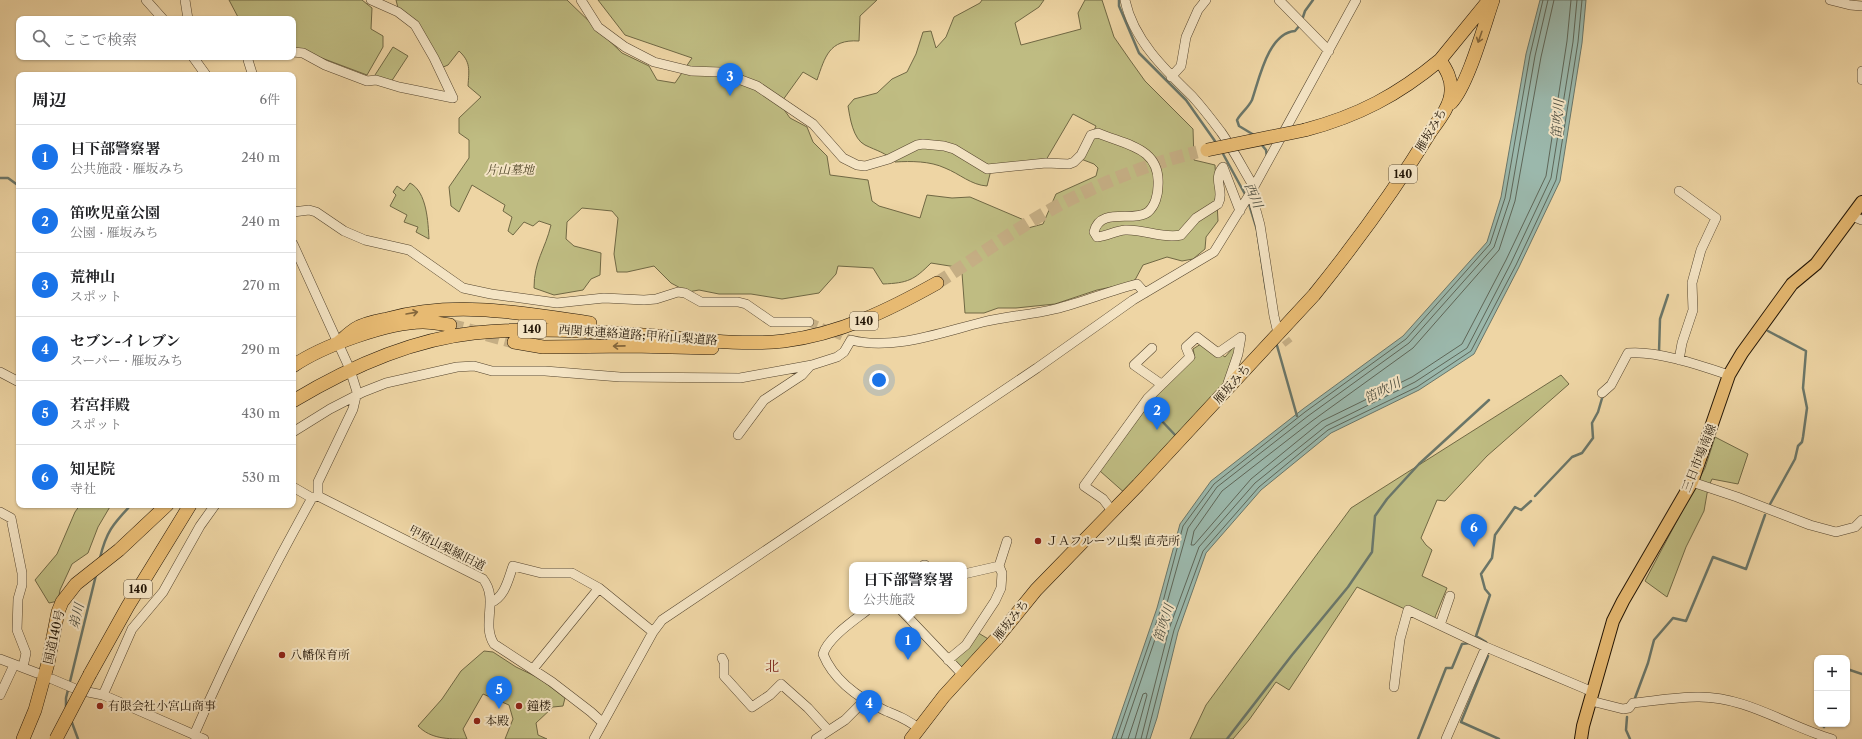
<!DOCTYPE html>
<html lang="ja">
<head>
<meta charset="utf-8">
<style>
	body { margin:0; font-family:"Libre Caslon Text","Noto Serif JP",serif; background:#f2f2f2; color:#202124 }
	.controls { position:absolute; right:12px; bottom:12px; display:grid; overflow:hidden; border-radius:8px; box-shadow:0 1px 3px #0004 }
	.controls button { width:36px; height:36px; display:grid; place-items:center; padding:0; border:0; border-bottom:1px solid #e0e0e0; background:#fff; color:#202124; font:20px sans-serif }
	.you { position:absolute; left:879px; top:380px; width:14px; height:14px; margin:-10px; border:3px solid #fff; border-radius:50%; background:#1a73e8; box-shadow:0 0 0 6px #1a73e833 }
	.badge { display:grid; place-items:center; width:26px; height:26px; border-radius:50%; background:#1a73e8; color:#fff; font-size:13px; font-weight:700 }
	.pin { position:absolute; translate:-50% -33px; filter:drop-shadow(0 1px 2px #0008) }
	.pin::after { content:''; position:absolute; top:21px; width:14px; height:12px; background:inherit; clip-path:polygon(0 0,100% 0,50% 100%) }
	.popup { position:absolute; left:849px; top:562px; width:118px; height:52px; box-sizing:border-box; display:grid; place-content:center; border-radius:8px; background:#fff; filter:drop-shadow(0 1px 3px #0005); font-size:13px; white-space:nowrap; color:#757577 }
	.popup b { font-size:15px; color:#202124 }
	.popup::after { content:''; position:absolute; left:50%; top:100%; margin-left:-8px; border:8px solid transparent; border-top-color:#fff }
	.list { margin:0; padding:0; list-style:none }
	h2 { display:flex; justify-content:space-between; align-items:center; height:52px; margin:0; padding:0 16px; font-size:17px }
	h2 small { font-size:13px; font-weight:400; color:#757577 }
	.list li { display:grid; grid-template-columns:26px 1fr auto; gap:12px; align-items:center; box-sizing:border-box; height:64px; padding:0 16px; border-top:1px solid #e0e0e0 }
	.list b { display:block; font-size:15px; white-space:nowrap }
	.list p { margin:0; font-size:13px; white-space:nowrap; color:#757577 }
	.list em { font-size:13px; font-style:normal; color:#757577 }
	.icon { flex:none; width:22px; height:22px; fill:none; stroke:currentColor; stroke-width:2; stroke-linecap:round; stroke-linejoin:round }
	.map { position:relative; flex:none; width:1862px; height:739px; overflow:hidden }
	.search { position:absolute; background:#fff; box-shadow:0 1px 3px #0004; left:16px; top:16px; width:280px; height:44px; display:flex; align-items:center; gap:10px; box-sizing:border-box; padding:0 14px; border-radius:8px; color:#757577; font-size:15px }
	.panel { position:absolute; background:#fff; box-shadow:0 1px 3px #0004; left:16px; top:72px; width:280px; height:436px; border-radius:8px }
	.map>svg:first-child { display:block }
	.green { fill:#bfbc82; stroke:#706844 }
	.water { fill:#9bb8ac; stroke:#6a7669 }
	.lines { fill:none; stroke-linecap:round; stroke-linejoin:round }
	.shore { stroke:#5e6658; stroke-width:1 }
	.stream { stroke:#6a7669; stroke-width:2.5 }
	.minor-tunnel { stroke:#c5ae84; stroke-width:9; stroke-dasharray:9 4.5; stroke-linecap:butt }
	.highway-tunnel { stroke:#c5ae84; stroke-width:13; stroke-dasharray:13 6; stroke-linecap:butt }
	.minor-casing { stroke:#54442d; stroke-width:10 }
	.major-casing { stroke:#211405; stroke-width:14 }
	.highway-casing { stroke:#211405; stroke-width:14 }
	.minor { stroke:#f4e4c4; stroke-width:9 }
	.major { stroke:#e7ba72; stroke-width:12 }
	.highway { stroke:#e7ba72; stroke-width:13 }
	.highway-bridge-casing { stroke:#211405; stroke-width:14; stroke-linecap:butt }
	.highway-bridge { stroke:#e7ba72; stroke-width:13 }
	.oneway { stroke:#84673c }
	.poi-dot { fill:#8f2418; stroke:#f4e4c4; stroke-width:1.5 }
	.labels { text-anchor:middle; stroke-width:4; stroke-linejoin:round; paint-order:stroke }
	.shield { fill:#f4e4c4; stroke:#60523e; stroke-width:1 }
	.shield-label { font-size:11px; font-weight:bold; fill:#211405 }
	.street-label { font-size:12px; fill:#211405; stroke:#f4e4c4 }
	.park-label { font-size:12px; font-style:italic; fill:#50462a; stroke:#f4e4c4 }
	.poi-label { font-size:12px; fill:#211405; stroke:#f4e4c4; text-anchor:start }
	.water-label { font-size:13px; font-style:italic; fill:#4c4d3f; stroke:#f4e4c4 }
	.quarter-label { font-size:14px; fill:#7a1f14; stroke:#f4e4c4 }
</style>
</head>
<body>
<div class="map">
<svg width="1862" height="739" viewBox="0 0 1862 739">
	<rect width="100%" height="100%" fill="#eed5a4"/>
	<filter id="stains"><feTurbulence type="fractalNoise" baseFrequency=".005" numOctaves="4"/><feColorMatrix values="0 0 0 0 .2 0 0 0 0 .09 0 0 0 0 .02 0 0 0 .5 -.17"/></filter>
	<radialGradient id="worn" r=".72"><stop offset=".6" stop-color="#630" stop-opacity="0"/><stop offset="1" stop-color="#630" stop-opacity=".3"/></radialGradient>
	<!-- green -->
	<path class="green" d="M229 0H362L372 8 371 29 383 36V47L367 75 303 51 293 49V19H239Z
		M396 0H567L622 53 649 66 657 80 675 83 692 58 625 35 598 0H877L860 16 859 41C829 39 825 57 817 80L803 72 780 104 790 118 807 127 813 142 827 156 830 175 868 180 872 201 879 206 920 218 927 195 952 198 970 197 1024 220 1028 228 1043 224 1056 194 1096 176 1098 168 1094 164 1081 159 1096 126 1073 114 1046 160 992 166 987 186C971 185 960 174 945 168 930 161 911 161 895 162 885 152 877 151 865 145 853 139 850 118 848 106L854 99 877 93 892 79 907 72 916 54 923 32 931 31 936 48 946 37 954 17 980 3 982 0H1044L1039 7 1015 23 1021 45 1081 29 1078 13 1085 0H1102L1114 37 1130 60 1145 81 1193 129 1194 160 1215 165 1218 221 1206 237 1205 249 1193 259 1182 261 1167 257 1143 265 1135 280 1121 285 1097 290 1055 304 1016 308H998L984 313H965L962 273 956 267 931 263C914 280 908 283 883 284L873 268 838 266 836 274 819 293 782 299 751 294H719L699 290 688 292 671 283 654 266 627 272H617L614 254 618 218 612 211 582 208 567 222 566 239 574 246 601 253 600 275 591 279 583 290 554 295 534 288C534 261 545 250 551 225L539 221 533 226 524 222 513 235 508 231 512 217 503 211 505 205 472 185 459 212 451 206 449 187 469 158V140L459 133V118L481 97 468 86C469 70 471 62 459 51L448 65 441 68 398 8Z
		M393 47 408 56 391 82 380 79 375 75Z
		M410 183C427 192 428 222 429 239L416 232 418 227 404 222 407 215 390 206 396 195 393 192 397 186 404 191Z
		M1204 342 1225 357 1238 342 1225 384 1127 495 1100 471 1148 398 1195 358 1193 349Z
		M1561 375 1569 384 1487 456 1445 501 1437 500 1421 538 1426 545 1432 550 1422 576 1447 588 1433 622 1357 587 1289 690 1276 682 1249 720 1233 739H1190L1206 705 1351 508Z
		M1715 437 1748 454 1738 484 1712 479 1708 488 1704 511 1686 547 1667 597 1645 581 1705 468Z
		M80 505H111L98 527 88 553 72 564 60 590 58 601 49 603 35 580 57 554 75 512Z
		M975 631 990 640 961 670 949 659Z
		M484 651 493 652 516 667 539 678 565 698 563 706 553 707 536 723 538 735 547 739H505L513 719 509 705 483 694 463 729 467 739C447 739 431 739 418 726L442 699 461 671Z"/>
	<!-- water -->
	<path class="water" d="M1540 0H1586L1582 43 1560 181 1519 267 1474 354 1419 390 1331 433 1261 490 1206 553 1178 632 1157 718 1150 739H1112L1157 608 1180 524 1211 481 1303 409 1403 336 1487 242 1501 197 1526 54Z"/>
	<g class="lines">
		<!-- shore -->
		<path class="shore" d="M1554 0 1541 57 1515 201 1499 250 1413 348 1312 421 1222 491 1194 531 1191 545H1194L1251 479 1322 421 1412 377 1462 344 1506 260 1546 176 1567 41 1571 0
			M1116 739 1161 609 1183 526 1214 484 1305 412 1406 339 1490 244 1505 198 1530 55 1543 0
			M1121 739 1165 610 1188 528 1217 487 1308 416 1409 343 1494 247 1510 199 1535 56 1548 0
			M1128 739 1143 694 1146 693 1147 695 1135 739
			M1141 739 1169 629 1199 547 1255 483 1326 426 1415 382 1467 348 1511 263 1551 178 1573 42 1577 0
			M1146 739 1174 630 1203 551 1259 487 1328 430 1417 387 1471 351 1516 265 1556 180 1578 42 1582 0"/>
		<!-- stream -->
		<path class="stream" d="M1119 0V6L1139 53 1186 100 1217 144
			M1302 20 1305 11 1313 0
			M1254 135 1239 126 1237 120C1241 113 1248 108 1252 100 1259 80 1268 33 1295 31L1300 25
			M1261 144 1266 150 1267 157
			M1222 152 1246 196
			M0 178H8L19 186
			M1248 201 1257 230 1266 290
			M1768 331 1806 351 1803 388 1807 408 1803 437 1802 442 1798 446 1795 459 1769 506
			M1276 342 1297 416
			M1659 352 1660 319 1668 295
			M1149 400 1159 418 1177 437
			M1535 496 1572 457 1582 453 1593 438 1592 423 1598 412 1603 395
			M100 558C106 532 113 524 131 505
			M1486 642 1476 636 1490 595 1485 589 1481 574 1492 558 1495 535 1515 507 1521 510 1531 501
			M1488 656 1461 722 1499 739
			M1847 669 1862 674
			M1635 698 1648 663 1654 640 1673 618 1686 621 1713 557 1746 569 1765 515
			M66 708V698L96 575
			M1627 717 1626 730 1630 739
			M71 720 78 739
			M1824 727 1825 724
			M1227 739 1292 655 1348 587 1372 552 1375 516 1387 499 1419 464 1489 400
			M1418 739 1446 668H1452L1462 644 1470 643"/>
		<!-- minor-tunnel -->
		<path class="minor-tunnel" d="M809 322 851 340
			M1277 329 1289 344"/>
		<!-- highway-tunnel -->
		<path class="highway-tunnel" d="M937 283C981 255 1023 223 1069 200 1110 179 1152 163 1197 152
			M450 325 514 342"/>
		<!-- minor casing -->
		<g class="minor-casing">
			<path id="minor" d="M146 0 163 19
				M185 0 188 19
				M581 0 598 27 625 47 654 62 691 71 720 72 757 86 813 124 843 158 857 165 865 166 889 159 917 145 923 144 944 146 954 149 987 169 1046 163 1069 164 1074 162 1081 155 1091 135 1098 133C1125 145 1161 147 1158 186 1158 195 1155 206 1148 212 1134 223 1100 206 1094 232L1097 237C1107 236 1115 231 1125 230 1144 229 1163 239 1181 235L1196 218 1218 204C1225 191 1212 179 1223 167L1240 211
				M1125 0C1133 39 1164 69 1192 96 1202 107 1212 120 1221 132 1233 149 1243 169 1254 187
				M1279 0 1329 51
				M1830 0 1850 5 1862 6
				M293 52 303 53 325 65 367 81 376 80 399 87 453 98 434 58 415 25 398 12 371 0
				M193 57 206 75
				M249 57 248 60 252 73 251 75
				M1862 71V80
				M1171 77 1181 66 1186 37 1198 10 1206 0
				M1251 192 1260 225 1274 316 1277 329
				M293 212 309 210 316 212 344 231 365 240 409 250 463 288 491 294 557 303 604 298 644 300 656 299 678 292 685 293 701 302H738L746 304 772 322H809
				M1852 216 1862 220
				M293 244 348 365
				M1152 348 1134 365 1161 384
				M1679 360 1682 343 1693 310 1692 283 1701 250 1716 218 1679 191
				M0 372 19 382
				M1229 385 1228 383 1238 354 1241 337
				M1602 393 1611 385 1628 353C1656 350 1702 366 1729 375
				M293 432 330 409 363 392 386 383 457 367 474 366 492 371H545L620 377 740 378 812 365 837 357 844 352 851 340C893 351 942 332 983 322 1007 316 1031 315 1055 309 1083 302 1109 291 1137 284L1145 293
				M738 435 764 400 802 375 810 366
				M1692 482 1737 497 1810 525 1836 532 1855 527 1862 520
				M293 487 312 498
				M318 496 483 579C499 599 481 624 494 644L552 682 591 712 603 723
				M318 496V482L353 409 357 392 352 376
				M0 512 11 518 22 573V585L18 599 17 630 26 653 23 667
				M1113 512 1103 499 1084 486 1148 398 1190 357 1186 347 1197 337 1218 353 1241 337
				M924 565H925
				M964 574 999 566
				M490 603C505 597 508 580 513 566L541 573H572L599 588 653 632
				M866 611C853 621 828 638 823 654 834 681 860 699 886 711 898 716 909 720 919 729
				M902 611 963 675
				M1440 625 1450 596
				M722 658 724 662V676L752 707 770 695 781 684 808 708 828 730
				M0 659 37 673
				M948 660 966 645 995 601 1001 588 1002 573 999 566 1007 541
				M533 669 599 588
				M52 679 78 690 103 695 124 704 204 739
				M1394 687 1400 639 1408 610 1486 647 1593 692
				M0 695 14 665
				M103 695 132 629 163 592 200 526 215 505
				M1591 701 1623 709 1629 708 1633 703C1654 701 1676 697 1697 697 1746 696 1787 726 1832 739
				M194 735C229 654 269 575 312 498L318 496
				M594 739 653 632 662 620 1037 368 1133 300 1214 252 1251 192 1356 0
				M816 739 845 720 864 701
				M1446 739 1486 647"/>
		</g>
		<!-- major casing -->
		<g class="major-casing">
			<path id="major" d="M1581 739 1583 726 1613 621 1623 601 1692 482 1729 375 1742 353 1792 284 1816 264 1862 202"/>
		</g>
		<!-- highway casing -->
		<g class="highway-casing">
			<path id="highway" d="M1451 103C1468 85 1484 26 1493 0
				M1305 130C1358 116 1398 95 1440 60
				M339 342C344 338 349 333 355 329 364 323 377 321 387 319 455 300 522 313 590 323
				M514 342 543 347 632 346 712 348
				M293 366C322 346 388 322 423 322 432 322 441 324 450 325
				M293 401C348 368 409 340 474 333 531 327 586 331 643 335 689 338 738 346 784 341 840 334 889 310 937 283
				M90 674 128 606 190 505
				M23 739 35 710 48 663 58 612 62 602 76 584 119 550 167 505
				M911 739 944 696 997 638 1036 590 1138 485 1314 295C1356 243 1396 188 1431 131 1439 120 1451 105 1451 91 1452 79 1446 69 1440 60L1489 0"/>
		</g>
		<!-- minor -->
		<use href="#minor" class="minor"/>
		<!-- major -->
		<use href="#major" class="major"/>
		<!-- highway -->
		<use href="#highway" class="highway"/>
		<!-- highway-bridge casing -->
		<g class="highway-bridge-casing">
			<path id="highway-bridge" d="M1207 150 1305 130
				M56 739 90 674"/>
		</g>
		<!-- highway-bridge -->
		<use href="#highway-bridge" class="highway-bridge"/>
	</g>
	<!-- one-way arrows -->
	<defs><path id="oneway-shaft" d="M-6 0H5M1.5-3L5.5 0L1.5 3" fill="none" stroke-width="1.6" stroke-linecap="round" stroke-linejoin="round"/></defs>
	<g class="oneway">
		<use href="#oneway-shaft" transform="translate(1480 37) rotate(109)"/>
		<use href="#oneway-shaft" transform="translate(412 313) rotate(-10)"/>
		<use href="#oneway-shaft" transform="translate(619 346) rotate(179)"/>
	</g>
	<!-- markers -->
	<g class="poi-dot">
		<circle cx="1038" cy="541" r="4"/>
		<circle cx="282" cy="655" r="4"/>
		<circle cx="100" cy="706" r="4"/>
		<circle cx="519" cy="706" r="4"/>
		<circle cx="477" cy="721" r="4"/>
	</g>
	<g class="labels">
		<!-- shield labels -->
		<g class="shield">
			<rect x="1389" y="165" width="28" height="18" rx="3"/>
			<rect x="850" y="312" width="28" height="18" rx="3"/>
			<rect x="518" y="320" width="28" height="18" rx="3"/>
			<rect x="124" y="580" width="28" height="18" rx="3"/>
		</g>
		<g class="shield-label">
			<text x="1403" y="178">140</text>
			<text x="864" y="325">140</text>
			<text x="532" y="333">140</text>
			<text x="138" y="593">140</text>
		</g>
		<!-- street labels -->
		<g class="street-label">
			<text transform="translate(1431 130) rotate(-59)" y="4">雁坂みち</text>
			<text transform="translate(638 335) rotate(4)" y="4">西関東連絡道路;甲府山梨道路</text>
			<text transform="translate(1232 384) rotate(-48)" y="4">雁坂みち</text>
			<text transform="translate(1699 458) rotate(-68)" y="4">三日市場南線</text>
			<text transform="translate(447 548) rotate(27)" y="4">甲府山梨線旧道</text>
			<text transform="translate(1011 620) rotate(-51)" y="4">雁坂みち</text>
			<text transform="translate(54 637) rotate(-77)" y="4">国道140号</text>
		</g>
		<!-- park labels -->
		<g class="park-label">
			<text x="510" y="174">片山墓地</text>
		</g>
		<!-- poi labels -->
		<g class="poi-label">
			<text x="1046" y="545">ＪＡフルーツ山梨 直売所</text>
			<text x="290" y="659">八幡保育所</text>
			<text x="108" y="710">有限会社小宮山商事</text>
			<text x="527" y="710">鐘楼</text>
			<text x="485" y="725">本殿</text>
		</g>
		<!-- water labels -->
		<g class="water-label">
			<text transform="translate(1557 119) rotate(-86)" y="5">笛吹川</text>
			<text transform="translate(1254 195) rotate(67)" y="5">西川</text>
			<text transform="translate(1382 390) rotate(-27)" y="5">笛吹川</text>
			<text transform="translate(76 616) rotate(-76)" y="5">弟川</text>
			<text transform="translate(1163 623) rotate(-73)" y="5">笛吹川</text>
		</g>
		<!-- quarter labels -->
		<g class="quarter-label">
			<text x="772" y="671">北</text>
		</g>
	</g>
	<rect width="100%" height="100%" filter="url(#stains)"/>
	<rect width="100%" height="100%" fill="url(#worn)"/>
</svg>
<div class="controls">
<button>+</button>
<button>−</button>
</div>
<div class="you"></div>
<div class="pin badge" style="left:908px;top:660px">1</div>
<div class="popup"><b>日下部警察署</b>公共施設</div>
<div class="pin badge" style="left:1157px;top:430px">2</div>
<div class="pin badge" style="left:730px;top:96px">3</div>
<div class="pin badge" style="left:869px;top:723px">4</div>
<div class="pin badge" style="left:499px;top:709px">5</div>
<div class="pin badge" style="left:1474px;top:547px">6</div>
<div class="search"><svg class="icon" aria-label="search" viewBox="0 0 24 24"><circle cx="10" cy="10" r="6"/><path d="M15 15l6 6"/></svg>ここで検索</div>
<section class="panel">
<h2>周辺<small>6件</small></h2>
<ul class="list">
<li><span class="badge">1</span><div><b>日下部警察署</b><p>公共施設 · 雁坂みち</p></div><em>240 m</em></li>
<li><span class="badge">2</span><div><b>笛吹児童公園</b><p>公園 · 雁坂みち</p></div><em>240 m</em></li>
<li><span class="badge">3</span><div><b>荒神山</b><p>スポット</p></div><em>270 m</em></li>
<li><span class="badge">4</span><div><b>セブン-イレブン</b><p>スーパー · 雁坂みち</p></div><em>290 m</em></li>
<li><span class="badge">5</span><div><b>若宮拝殿</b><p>スポット</p></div><em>430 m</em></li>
<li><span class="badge">6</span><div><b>知足院</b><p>寺社</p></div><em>530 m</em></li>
</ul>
</section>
</div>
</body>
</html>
